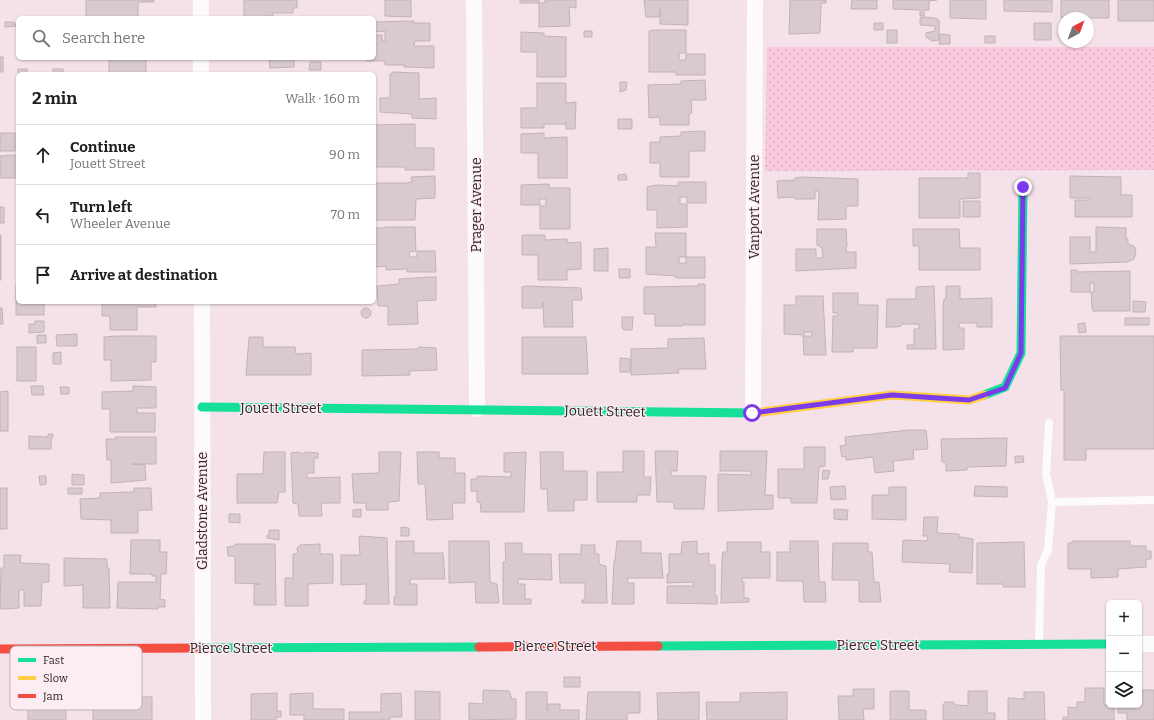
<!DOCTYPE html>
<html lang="en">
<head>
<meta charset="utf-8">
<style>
	body { margin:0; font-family:Bitter,serif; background:#f2f2f2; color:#202124 }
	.controls { position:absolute; right:12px; bottom:12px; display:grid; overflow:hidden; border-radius:6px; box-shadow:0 1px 3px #0004 }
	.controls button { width:36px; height:36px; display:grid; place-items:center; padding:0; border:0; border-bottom:1px solid #e0e0e0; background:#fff; color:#202124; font:20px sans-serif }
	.compass { position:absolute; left:1058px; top:12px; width:36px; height:36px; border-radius:50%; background:#fff; box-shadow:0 1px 3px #0004; rotate:41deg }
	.stop { position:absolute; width:12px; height:12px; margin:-9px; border:3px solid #7c3aed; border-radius:50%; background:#fff }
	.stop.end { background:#7c3aed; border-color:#fff; box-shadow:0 1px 4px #0008 }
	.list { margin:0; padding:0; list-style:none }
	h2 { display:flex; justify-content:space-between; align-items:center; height:52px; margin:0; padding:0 16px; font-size:17px }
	h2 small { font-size:13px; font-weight:400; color:#757577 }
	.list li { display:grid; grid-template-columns:26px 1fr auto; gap:12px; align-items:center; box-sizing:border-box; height:60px; padding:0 16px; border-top:1px solid #e0e0e0 }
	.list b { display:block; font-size:15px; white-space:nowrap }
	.list p { margin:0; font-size:13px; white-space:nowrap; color:#757577 }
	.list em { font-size:13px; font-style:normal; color:#757577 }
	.icon { flex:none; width:22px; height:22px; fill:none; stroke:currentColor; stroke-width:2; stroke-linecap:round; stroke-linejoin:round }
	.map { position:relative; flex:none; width:1154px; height:720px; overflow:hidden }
	.search { position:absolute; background:#fff; box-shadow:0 1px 3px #0004; left:16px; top:16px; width:360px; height:44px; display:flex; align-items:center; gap:10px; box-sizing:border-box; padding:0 14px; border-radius:6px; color:#757577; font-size:15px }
	.panel { position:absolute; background:#fff; box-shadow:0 1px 3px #0004; left:16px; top:72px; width:360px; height:232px; border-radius:6px }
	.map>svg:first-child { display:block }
	.grass { fill:url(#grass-dots) }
	.building { fill:#d9cad0; stroke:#c1b2b9 }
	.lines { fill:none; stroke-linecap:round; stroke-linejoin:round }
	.lane { stroke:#fdfafc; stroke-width:8 }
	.street { stroke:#fdfafc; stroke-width:16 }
	.fast { stroke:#16e098; stroke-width:9 }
	.slow { stroke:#ffcf43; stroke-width:9 }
	.jam { stroke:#f24e42; stroke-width:9 }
	.route { stroke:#7c3aed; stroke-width:5 }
	.labels { text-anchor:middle; stroke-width:3; stroke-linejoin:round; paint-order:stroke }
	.street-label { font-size:14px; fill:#31242a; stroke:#fbedf2 }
	.key { fill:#fbedf2; stroke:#beb1b6; stroke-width:1 }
	.key-label { font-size:11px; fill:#31242a }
</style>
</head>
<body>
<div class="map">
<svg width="1154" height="720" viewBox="0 0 1154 720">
	<defs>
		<pattern id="grass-dots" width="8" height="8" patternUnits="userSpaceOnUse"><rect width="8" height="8" fill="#f8c8dd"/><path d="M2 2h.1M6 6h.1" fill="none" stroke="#d5acbe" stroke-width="1.8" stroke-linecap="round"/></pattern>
	</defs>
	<rect width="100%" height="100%" fill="#f4e1e9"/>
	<!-- grass -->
	<path class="grass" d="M767 47H1154V170L765 171Z"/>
	<!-- building -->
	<path class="building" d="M86 0H154V2H138V18H89L86 17Z
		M244 0H297V8H293V13H273V16L244 17Z
		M385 0H411V17L385 16Z
		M520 0H539V3H520Z
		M545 0H576V8L569 7 570 26 539 27V3H545Z
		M644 0H688V25L660 24V9L659 17H646Z
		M790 0H826V3H821L820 33 789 34Z
		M852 0H877V9H851Z
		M893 0H937L929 1V10H924V16H920V10L893 9Z
		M950 0H986V19L950 18Z
		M1004 0H1052V12L1004 11Z
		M1061 0H1109V18H1061Z
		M1118 0H1154V21H1118Z
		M923 17 935 18 939 20V40L931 41V40L926 37V33L935 31V26L920 25V18Z
		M408 21H414V23H430V41H415L414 46H434V68L404 67 405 65H385V61H367V58H374V35H382V40L385 41V31L374 32V22Z
		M5 22H14L16 26 5 27Z
		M874 23H883V30H874Z
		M1034 23H1051V40H1034Z
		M655 30H686V53H679V60H686V54H705V75H676V72H649V31Z
		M887 30H897V43H887Z
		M584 31H592V37H584Z
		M521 32 544 33V36L566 37V77H537V52H521Z
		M940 34 950 35V44H939Z
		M985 36H995V43H985Z
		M0 57H3V72H0Z
		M109 58H146V74H109Z
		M269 58H294V67L270 68Z
		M310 62H321V70H309Z
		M18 69H27V74H18Z
		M53 69H63V74H53Z
		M392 72 419 73V99L436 98V119L412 118V114L380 112V98H390V74H392Z
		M705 80 706 100H691L692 113 689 114V125H660V117L649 118 648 85 681 84V81Z
		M620 82H627L626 90 620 92Z
		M537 83H566V103L576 102 575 129H566V122V124H544V128H521V108H537Z
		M618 119H632V129H618Z
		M415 124V148H434V170H405V167H374V125Z
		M705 131V151H689V177H660V163H650V142H660V137L681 136V132Z
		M0 133H15V151H0Z
		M544 133V138L567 137V178H538V153H521V134Z
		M15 155V178H0V156Z
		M968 173H980V198L960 199V218H919V178H968Z
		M626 174 627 180H618V175Z
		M435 176V198L416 199 415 220H374V183H406L412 182 411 177Z
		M1070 176 1121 177V195H1132V217H1075V200H1090V198H1070Z
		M802 177 858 179V206H846V219L818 220 819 191H815V199H795V197L778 198 777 181 795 180V178Z
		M678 182H706V203H687V197H680V204H687V227L657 228V210H647V187L656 185 678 186Z
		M549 184V188H570V229H540V206H546V199H539L540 205H521V185Z
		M963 201H980V217H963Z
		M0 207H4V223H0Z
		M385 227H415L416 251 409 252 410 257H417V251H435L436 272H407V269L386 270V266L375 267 374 228H385Z
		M1096 227 1126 228V239H1128V244L1134 246 1136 250 1134 259 1127 262 1070 264V237H1090V252H1096Z
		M817 229H846L847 246H846V252H856V268L796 271V249H816V258H823L822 248 817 245Z
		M913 229H959L960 248H980V270H919V246H913Z
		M655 233H686V257H679V263H686V257H705V278H676V276L646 274V247H656Z
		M0 235H1V280H0Z
		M522 235H545V240L567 239V243L581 242V269L567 270V280H538V255H522Z
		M608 248V271H594V249Z
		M619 269H630V278H619Z
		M1071 270H1077V272L1130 271V311H1093V308H1092L1091 292H1094V283H1090V292H1071Z
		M430 277H436V300L417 301 418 324 388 325V306H378L377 286 399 284V279Z
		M698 284H705V325H685V323L683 326H655V314H644V287L698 286Z
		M16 286H18V302H44V315H16Z
		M526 286 581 288 582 300H572L573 327H544L543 302 542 308H522V287Z
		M934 286 936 349H907V345H914V329H919V324H902L901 326 896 327H886L887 299H916V287Z
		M946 286H960V299L992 298V327H977V323H959V328H964V349L943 350V306L944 299H946Z
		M833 293H858V305H878L877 348H853V352H832L833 316H838V313H833Z
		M796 296H823L826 355H804L803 336H812V332H804V335L784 334V305H796Z
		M1133 301 1146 302 1145 312H1133Z
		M102 302H156V307H137V330H110V316H102Z
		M0 308H2L3 324H0Z
		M361 313a5 5 0 1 1 10 0a5 5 0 1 1-10 0Z
		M622 317H633L632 330H624L622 328Z
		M1125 318H1149V325H1125Z
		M35 321H44V332L29 333V324H35Z
		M1083 323H1085L1086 332 1079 333 1078 324Z
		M77 334V346H57L56 335Z
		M37 335H46V343H37Z
		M116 336H156V362H151V380L111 381V360H104V337Z
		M1060 336H1154V449H1086V460H1064V390H1061Z
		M249 337H263V347H295L296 354 311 353V375H246Z
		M522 337H586L588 374H522Z
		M704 338 706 369H678L679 373 631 375V349L668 348V339Z
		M17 347H36V381H17Z
		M419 347 436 348 437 370 409 371 410 375 362 376V350L418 349Z
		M61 352V364H53V353Z
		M620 358 630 359V372H620Z
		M31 386H43L44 395H32Z
		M133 386 156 387V408H137V413H155V432H110V409H102V392L133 391Z
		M60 387H69V394H61Z
		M8 391V431H0V392Z
		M909 430H926L928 449 913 450 914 459 893 461 894 471 875 473 873 457 846 460V456L842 457 840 446 846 445 845 437Z
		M48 434H53V438H51V449H29V436L48 437Z
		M115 437H156V464H132L145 465 146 480 111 483V460H107L106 439H116Z
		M1007 438 1006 466 967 467V470L946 471V462H942L941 439Z
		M804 447H825V466L819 467 817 503H791V498H778V469H804Z
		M623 451H644V477H651L650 495H637V502H597V472H623Z
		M655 451H678L677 471H671V476H706L704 509H674V502H657Z
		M720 451H767L765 495H773V509L718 511V474L751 475V471H720Z
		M264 452H285V492H279L277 503H237V474H263Z
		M299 452 302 454 306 452 318 453V458H314V473H307V478L340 477V503H321L322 516H299L298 504 293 503 291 453Z
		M379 452H401L399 501 388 502V510H366V503H354L352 474 379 473Z
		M417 452H439V458H455V473H465V503H452L453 519 427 520 425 484H418Z
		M526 452 524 512H481L480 502H477V491H471V479H477V476L511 477V472H504V453Z
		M540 452H563V471H587V500H574V511H548L547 489H541Z
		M1015 456H1023L1024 462 1015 463Z
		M823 470 830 471 828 479H822Z
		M72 474 84 475V485H72Z
		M39 476H46V484L40 485Z
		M845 486 846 499 831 500 830 487Z
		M975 486 1007 487V497L974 496Z
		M889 487H906V520L872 519V495H889Z
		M0 488H7V529H0Z
		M68 488H82V494H68Z
		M134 488H151L152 510H138V533H111V520L81 519 80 499 100 498V493L134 492Z
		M361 509V517H353V510Z
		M834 509 848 510 847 520 834 519Z
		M229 514H240V523L229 522Z
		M924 517H938L937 533 959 534V539L960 537 973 539 972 573 949 572 950 564 902 562 903 540 927 541 928 536H923Z
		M401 527 409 528V536H401Z
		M269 530H279V540L267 538V535H269Z
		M359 536 387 538 389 604H364V601H366V584L341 585V555H360Z
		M131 540H160V552H167L166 574H161L160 599 165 600V607H158V609L117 608 118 582H156V576H152V574H130Z
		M396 541H414V553H443L445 579H410V584H417V605H394V597H396Z
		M449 541H489L490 582 497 584 499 603H476L475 582 449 583Z
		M617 541H641V553H661L663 578H627L628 583H634V604H612L614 561H615Z
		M697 541V554L709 553V565H715V596H717V604L667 603V586H694L693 582 667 583V574H669V554H681L682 542Z
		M790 541H818L819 582H825L826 602H804L803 581H777V552H790Z
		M1072 541H1130V546H1146V551H1151V559H1146V567L1118 569V577L1091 578V569H1068V543H1072Z
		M727 542H761V552H770V578H742V582H744V598H749V602L721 603 722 560 723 552H727Z
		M1024 542 1025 587H1003V584H977V543Z
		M505 543H522V554H551L552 580 518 579V584H525V599H531V604H503V562H506Z
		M833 543H868V552H872L874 582H879L881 602H859V580H832Z
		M235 544H275L276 605H254V585L260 584 235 583V556H228L227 547 235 546Z
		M320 544V554H333V583L308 584V606H285V578H293V554H298L297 548 300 545Z
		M581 545H595V554H599V564L606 566 607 603H582V600H585V583H560L559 554H581Z
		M4 555H21L20 563 49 564V582H42L41 606H24V590H19V608L0 609 1 568H4Z
		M64 558 107 559V568H109L110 608H83V585L64 586Z
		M564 677H580V687H564Z
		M1085 688H1104V705H1114V720H1063V717H1068V707L1077 708V702H1085Z
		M853 689H874V709H863L864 720H839L838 696H853Z
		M483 690 509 691 512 699H516V719L469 720V703L483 704Z
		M1142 690H1154V720H1127V713H1118V705H1139V697H1142Z
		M415 691 440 692V720H415Z
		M890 691H909V710H926V720H890Z
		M968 691H987V713H995V720H943V705L945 702H953L956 705 968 706Z
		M526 692H547V710L548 711V704H560V710H579V720H526Z
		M588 692H640V713H627V720H586Z
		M699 692V720H658L657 693Z
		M787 692V720H707L706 702H740V693Z
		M1024 692H1044L1045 720H1008V698L1024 699Z
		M66 693V720H28V694Z
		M277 693V711H281V717H276V720H251V694Z
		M313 693V709H344V720H304V715H290V694Z
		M401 693 402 717H390V720H349V712H381V694Z
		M93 696 152 697V720H93Z"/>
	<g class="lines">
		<!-- lane -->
		<path class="lane" d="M1049 423 1046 474 1052 502
			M1039 643 1041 565 1048 550 1052 502 1154 500"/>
		<!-- street -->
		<path class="street" d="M201 0V18
			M474 0 477 409
			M201 58V74
			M202 302 203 720
			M753 413 755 0
			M1139 644H1154"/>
		<!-- fast -->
		<path class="fast" d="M984 395 1005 387 1021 353 1023 187
			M202 407 754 413
			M658 646 1109 644
			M202 648 479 647"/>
		<!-- slow -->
		<path class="slow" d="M754 413 892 395 969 400 984 395"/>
		<!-- jam -->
		<path class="jam" d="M479 647 658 646
			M0 649 202 648"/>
	</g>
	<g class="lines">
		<!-- route -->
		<path class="route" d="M752 413 892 395 969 400 1005 388 1021 353 1023 187"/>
	</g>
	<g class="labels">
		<!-- street labels -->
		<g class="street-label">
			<text transform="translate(476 205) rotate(-90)" y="5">Prager Avenue</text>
			<text transform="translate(754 207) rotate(-90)" y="5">Vanport Avenue</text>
			<text x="281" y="413">Jouett Street</text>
			<text transform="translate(605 411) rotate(1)" y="5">Jouett Street</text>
			<text transform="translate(202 511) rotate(-90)" y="5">Gladstone Avenue</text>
			<text x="878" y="650">Pierce Street</text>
			<text x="555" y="651">Pierce Street</text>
			<text x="231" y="653">Pierce Street</text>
		</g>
	</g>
	<!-- legend -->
	<rect x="10" y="646" width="132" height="64" rx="6" class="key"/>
	<rect x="18" y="658" width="18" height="4" fill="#16e098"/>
	<rect x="18" y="676" width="18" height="4" fill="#ffcf43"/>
	<rect x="18" y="694" width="18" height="4" fill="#f24e42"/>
	<g class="key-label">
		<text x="43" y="664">Fast</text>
		<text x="43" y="682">Slow</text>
		<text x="43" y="700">Jam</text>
	</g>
</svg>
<div class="controls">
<button>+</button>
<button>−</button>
<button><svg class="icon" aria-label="layers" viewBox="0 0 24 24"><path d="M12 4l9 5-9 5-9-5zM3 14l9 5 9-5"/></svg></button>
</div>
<svg class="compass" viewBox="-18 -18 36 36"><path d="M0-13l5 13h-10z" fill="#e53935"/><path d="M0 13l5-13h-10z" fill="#757577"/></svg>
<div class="stop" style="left:752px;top:413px"></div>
<div class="stop end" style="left:1023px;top:187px"></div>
<div class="search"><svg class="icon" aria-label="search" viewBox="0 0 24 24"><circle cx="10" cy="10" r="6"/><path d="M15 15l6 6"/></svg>Search here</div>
<section class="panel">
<h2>2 min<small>Walk · 160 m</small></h2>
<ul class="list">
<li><svg class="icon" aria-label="ahead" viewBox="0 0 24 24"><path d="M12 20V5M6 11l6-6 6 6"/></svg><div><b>Continue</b><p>Jouett Street</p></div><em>90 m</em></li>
<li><svg class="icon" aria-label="left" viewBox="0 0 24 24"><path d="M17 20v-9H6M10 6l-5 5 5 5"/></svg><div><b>Turn left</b><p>Wheeler Avenue</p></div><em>70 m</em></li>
<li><svg class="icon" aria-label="arrive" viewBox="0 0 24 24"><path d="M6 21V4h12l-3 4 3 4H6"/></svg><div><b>Arrive at destination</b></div></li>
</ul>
</section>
</div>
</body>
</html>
